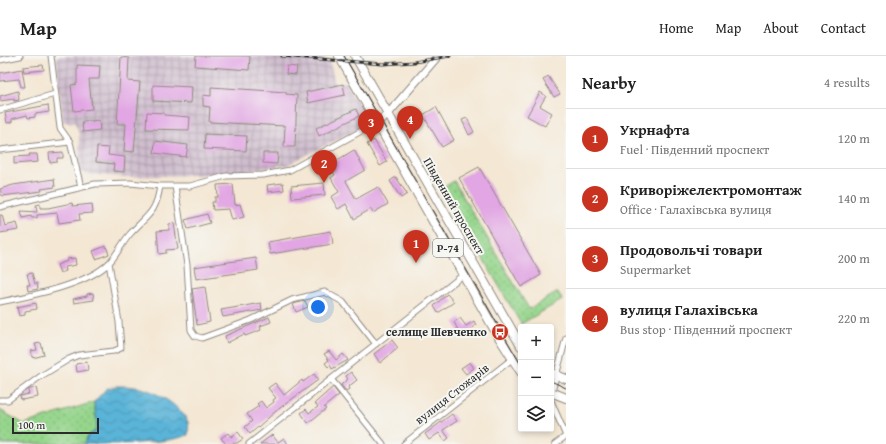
<!DOCTYPE html>
<html lang="en">
<head>
<meta charset="utf-8">
<style>
	body { margin:0; font-family:"Gentium Book Plus",serif; background:#f6f6f6; color:#222 }
	.controls { position:absolute; right:12px; bottom:12px; display:grid; overflow:hidden; border-radius:4px; box-shadow:0 2px 6px #0003 }
	.controls button { width:36px; height:36px; display:grid; place-items:center; padding:0; border:0; border-bottom:1px solid #e0e0e0; background:#fff; color:#222; font:20px sans-serif }
	.scale { position:absolute; left:12px; bottom:10px; width:87px; box-sizing:border-box; padding-left:4px; border:2px solid #2b2b2b; border-top:0; font-size:11px; line-height:14px; white-space:nowrap; color:#2b2b2b; -webkit-text-stroke:3px #f6f6f2; paint-order:stroke }
	.you { position:absolute; left:318px; top:251px; width:14px; height:14px; margin:-10px; border:3px solid #fff; border-radius:50%; background:#1a73e8; box-shadow:0 0 0 6px #1a73e833 }
	.badge { display:grid; place-items:center; width:26px; height:26px; border-radius:50%; background:#c8321e; color:#fff; font-size:13px; font-weight:700 }
	.pin { position:absolute; translate:-50% -33px; filter:drop-shadow(0 1px 2px #0008) }
	.pin::after { content:''; position:absolute; top:21px; width:14px; height:12px; background:inherit; clip-path:polygon(0 0,100% 0,50% 100%) }
	.list { margin:0; padding:0; list-style:none }
	h2 { display:flex; justify-content:space-between; align-items:center; height:52px; margin:0; padding:0 16px; font-size:17px }
	h2 small { font-size:13px; font-weight:400; color:#767676 }
	.list li { display:grid; grid-template-columns:26px 1fr auto; gap:12px; align-items:center; box-sizing:border-box; height:60px; padding:0 16px; border-top:1px solid #e0e0e0 }
	.list b { display:block; font-size:15px; white-space:nowrap }
	.list p { margin:0; font-size:13px; white-space:nowrap; color:#767676 }
	.list em { font-size:13px; font-style:normal; color:#767676 }
	.icon { flex:none; width:22px; height:22px; fill:none; stroke:currentColor; stroke-width:2; stroke-linecap:round; stroke-linejoin:round }
	.map { position:relative; flex:none; width:566px; height:388px; overflow:hidden }
	header { display:flex; align-items:center; gap:24px; box-sizing:border-box; height:56px; padding:0 20px; background:#fff; border-bottom:1px solid #e0e0e0 }
	header strong { font-size:19px }
	nav { display:flex; gap:22px; margin-inline-start:auto; font-size:14px }
	main { display:flex }
	aside { flex:1; background:#fff }
	.map>svg:first-child { display:block }
	.industrial { fill:url(#industrial-grid) }
	.grass { fill:url(#grass-dots); stroke:#60805c }
	.water { fill:url(#water-waves); stroke:#427082 }
	.building { fill:#e1a6e3 }
	.lines { fill:none; stroke-linecap:round; stroke-linejoin:round }
	.minor-casing { stroke:#90897f; stroke-width:7 }
	.secondary-casing { stroke:#90897f; stroke-width:9 }
	.primary-casing { stroke:#90897f; stroke-width:10 }
	.minor { stroke:#fff; stroke-width:5 }
	.secondary { stroke:#fff; stroke-width:7 }
	.primary { stroke:#fff; stroke-width:8 }
	.tram { stroke:#2b2b2b; stroke-width:1 }
	.rail-casing { stroke:#2b2b2b; stroke-width:3 }
	.rail { stroke:#f6f6f2; stroke-width:1.5; stroke-dasharray:4.5; stroke-linecap:butt }
	.labels { text-anchor:middle; stroke-width:4; stroke-linejoin:round; paint-order:stroke }
	.shield { fill:#f6f6f2; stroke:#686867; stroke-width:1 }
	.shield-label { font-size:11px; font-weight:bold; fill:#2b2b2b }
	.street-label { font-size:12px; fill:#2b2b2b; stroke:#f6f6f2 }
	.poi-label { font-size:12px; font-weight:bold; fill:#2b2b2b; stroke:#f6f6f2; text-anchor:end }
</style>
</head>
<body>
<header>
<strong>Map</strong>
<nav><a>Home</a><a>Map</a><a>About</a><a>Contact</a></nav>
</header>
<main>
<div class="map">
<svg width="566" height="388" viewBox="0 0 566 388">
	<defs>
		<pattern id="industrial-grid" width="8" height="8" patternUnits="userSpaceOnUse"><rect width="8" height="8" fill="#cfbdce"/><path d="M0 4h8M4 0v8" fill="none" stroke="#a89aa7"/></pattern>
		<pattern id="grass-dots" width="8" height="8" patternUnits="userSpaceOnUse"><rect width="8" height="8" fill="#95d58c"/><path d="M2 2h.1M6 6h.1" fill="none" stroke="#81b779" stroke-width="1.8" stroke-linecap="round"/></pattern>
		<pattern id="water-waves" width="16" height="10" patternUnits="userSpaceOnUse"><rect width="16" height="10" fill="#5ab4d8"/><path d="M0 5q4-4 8 0t8 0" fill="none" stroke="#4b93af"/></pattern>
	</defs>
	<rect width="100%" height="100%" fill="#f6f6f2"/>
	<filter id="ink" filterUnits="userSpaceOnUse"><feTurbulence type="fractalNoise" baseFrequency=".025" numOctaves="2"/><feDisplacementMap in="SourceGraphic" scale="8" xChannelSelector="R" yChannelSelector="G"/><feConvolveMatrix kernelMatrix="1 2 1 2 8 2 1 2 1" color-interpolation-filters="sRGB"/></filter>
	<filter id="wash" filterUnits="userSpaceOnUse"><feTurbulence type="fractalNoise" baseFrequency=".012" numOctaves="4" result="noise"/><feDisplacementMap in="SourceGraphic" scale="16" xChannelSelector="R" yChannelSelector="G"/><feGaussianBlur stdDeviation="0.9" result="paint"/><feColorMatrix in="noise" values="0 0 0 0 0 0 0 0 0 0 0 0 0 0 0 0 0 1.4 0 .05"/><feComposite in="paint" operator="in"/></filter>
	<g filter="url(#wash)">
		<rect width="100%" height="100%" fill="#f4e7d3"/>
		<!-- industrial -->
		<path class="industrial" d="M56 0H314L330 6 335 29 344 26 346 27 370 67 287 109 226 118 126 121 85 118 80 114 79 78 75 67 63 66Z"/>
		<!-- grass -->
		<path class="grass" d="M454 125 529 253 558 236 562 244 521 268 442 132Z
			M94 346 97 367 96 375 89 379 84 388H0V354L24 368Z"/>
		<!-- water -->
		<path class="water" d="M116 330C122 330 129 330 135 331 153 333 180 349 188 366 189 370 188 375 188 379 166 388 111 388 84 388L89 379 96 375 97 367 94 346 106 333Z"/>
		<g id="blocks">
			<!-- building -->
			<path class="building" d="M196 0H250L249 14 195 10Z
				M121 1 129 2 128 25 140 26 134 96 124 95 126 68H117Z
				M43 9 44 14 24 16 23 11Z
				M77 9 100 10 99 23H89L92 53 74 55 71 29 77 28Z
				M287 10 297 11 296 19 286 18Z
				M22 13 25 31H21L19 23 0 25V17Z
				M548 20 560 38 554 41 543 24Z
				M343 28 345 39 308 47 306 36Z
				M153 29 192 31 191 47 153 45Z
				M211 31 286 36V38L297 39 295 91H284L285 70 209 66 210 51 203 50V39L211 40Z
				M18 35 19 44 14 45V43L0 45V40Z
				M540 36 546 40 540 50 552 57 545 70 527 60Z
				M48 49 49 56 35 58V61L28 62 27 59 12 63V66L7 67 5 57Z
				M436 51 454 84 442 91 423 59Z
				M356 53 359 60 319 80 316 72Z
				M147 56 164 57V59L190 61 189 74 146 73Z
				M467 62 474 76 469 79 462 64Z
				M99 64 100 74 83 76 82 66Z
				M205 78 247 80 246 95 204 93Z
				M374 84 387 106 380 110 367 88Z
				M155 85 188 89 186 101 154 97Z
				M97 91 109 92 108 99 125 101 124 116 113 115 114 108 96 106Z
				M354 94 365 114 346 125 356 143 378 131 388 148 373 157 371 153 354 163 346 148 338 153 331 141 339 136 331 122 335 119 329 109Z
				M63 96V102H57V106L50 107 49 97Z
				M263 97H278L277 108 263 107Z
				M29 98H37L38 106 14 108V101L30 100Z
				M479 111 541 219 521 231 459 122Z
				M396 121 407 138 401 142 390 125Z
				M54 123 55 131 41 133 42 135 2 140 0 133 13 129Z
				M283 127 284 134 268 136 267 129Z
				M324 127 325 139 292 142 291 130Z
				M233 128 235 149 240 148 244 161 232 164 229 153 213 154 212 146H215V141H218L217 129Z
				M72 147 73 150 92 148 93 157 79 158 80 164 59 167 57 157 37 159V162H32L31 160 23 162 21 155 37 156 36 149 40 148V152H48Z
				M207 158 210 167 188 173 185 164Z
				M0 159H2L5 170 17 167 19 174 0 177Z
				M174 167 178 193 166 194V197L159 198 157 175 169 174V168Z
				M331 175 333 188 270 198 268 186Z
				M106 190 109 198 96 203 93 195Z
				M75 202 76 209 65 211 66 215 60 217 57 209 67 205V203Z
				M256 202 258 214 196 223 194 211Z
				M32 217 35 228 37 227 38 233 28 235 27 229H30L27 218Z
				M205 231 210 266 197 269 192 233Z
				M93 237 94 244 74 247 73 243 87 240V238Z
				M447 238 454 246 438 257 434 250Z
				M305 245 308 251 296 256 293 248Z
				M36 247 37 253 25 255V259L19 260 17 251Z
				M261 247 262 254 223 261 221 254Z
				M269 261 271 266 260 270 261 274 245 280 244 278 227 287 225 280Z
				M460 262 466 270 474 265 476 269 461 280 454 266Z
				M392 284 398 292 380 307 374 298Z
				M41 287 44 299 33 302 31 295 37 294 35 288Z
				M329 295 336 304 343 298 348 304 332 313 330 309 328 311 325 307 329 304 324 298Z
				M87 306 88 314 77 316 76 308Z
				M470 306 474 312 466 318 461 312Z
				M351 316 357 324 348 331 349 333 346 335 341 329 348 323 346 320Z
				M314 318 318 324 276 355 250 378 245 371 252 365 247 358 259 350 257 348 261 345 266 352 274 346 273 344 276 342 268 332 275 327 284 339 302 324 303 326Z
				M36 331 38 341 21 344 20 340 29 338 28 334Z
				M333 331 339 339 324 351 326 353 308 367 301 357 306 353 309 357 318 351 315 347Z
				M452 358 457 365 443 374 449 382 445 385 439 377 429 384 425 378Z
				M238 376 243 383 237 387 226 388 221 382 228 377 231 381Z
				M272 379 278 386 284 382 288 388H260Z"/>
		</g>
	</g>
	<g filter="url(#ink)">
		<use href="#blocks" fill-opacity="0" stroke="#90897f" stroke-width="1"/>
		<g class="lines">
			<!-- minor casing -->
			<g class="minor-casing">
				<path id="minor" d="M51 0 60 72 70 86 81 131
					M0 4 20 0
					M0 54 55 38
					M0 94 70 86
					M175 130 187 209 191 274 195 280 202 282 251 264 292 244 325 236 343 246 376 288
					M0 151 95 128 130 127 160 130H190L226 120 263 119 290 114 376 67
					M0 246C30 240 87 229 109 207 117 199 122 187 130 178 147 159 156 158 160 130
					M331 323 383 388
					M551 339 566 282
					M0 344H8L41 320 69 303 79 299 114 295 121 292 119 266 109 207
					M551 345 566 380
					M249 388 463 219
					M404 388 512 303
					M555 388 566 380"/>
			</g>
			<!-- secondary casing -->
			<g class="secondary-casing">
				<path id="secondary" d="M376 67 388 58 438 0"/>
			</g>
			<!-- primary casing -->
			<g class="primary-casing">
				<path id="primary" d="M339 0 497 278 521 316
					M355 0 521 290
					M551 317 566 323
					M551 336 566 342"/>
			</g>
			<!-- minor -->
			<use href="#minor" class="minor"/>
			<!-- secondary -->
			<use href="#secondary" class="secondary"/>
			<!-- primary -->
			<use href="#primary" class="primary"/>
			<!-- tram -->
			<path class="tram" d="M344 0 521 309
				M551 325 566 332"/>
			<!-- rail casing -->
			<g class="rail-casing">
				<path id="rail" d="M282 0 383 8 414 6 450 0"/>
			</g>
			<!-- rail -->
			<use href="#rail" class="rail"/>
		</g>
	</g>
	<!-- icons -->
	<defs>
		<g id="bus-disc" transform="scale(0.9)"><circle r="9.5" fill="#c8321e" stroke="#f6f6f2"/><path d="M-5-6H5V4H4V6H2V4H-2V6H-4V4H-5ZM-3.5-4V0h7V-4ZM-3.5 1.2v1.5H-2V1.2ZM2 1.2v1.5H3.5V1.2Z" fill="#fff"/></g>
	</defs>
	<g fill-rule="evenodd">
		<use href="#bus-disc" x="500" y="276"/>
	</g>
	<g class="labels">
		<!-- shield labels -->
		<rect class="shield" x="433" y="183" width="30" height="18" rx="3"/>
		<g class="shield-label">
			<text x="448" y="196">Р-74</text>
		</g>
		<!-- street labels -->
		<g class="street-label">
			<text transform="translate(454 150) rotate(60)" y="4">Південний проспект</text>
			<text transform="translate(452 338) rotate(-38)" y="4">вулиця Стожарів</text>
		</g>
		<!-- poi labels -->
		<g class="poi-label">
			<text x="487" y="280">селище Шевченко</text>
		</g>
	</g>
</svg>
<div class="controls">
<button>+</button>
<button>−</button>
<button><svg class="icon" aria-label="layers" viewBox="0 0 24 24"><path d="M12 4l9 5-9 5-9-5zM3 14l9 5 9-5"/></svg></button>
</div>
<div class="scale">100 m</div>
<div class="you"></div>
<div class="pin badge" style="left:416px;top:207px">1</div>
<div class="pin badge" style="left:324px;top:127px">2</div>
<div class="pin badge" style="left:371px;top:86px">3</div>
<div class="pin badge" style="left:410px;top:83px">4</div>
</div>
<aside>
<h2>Nearby<small>4 results</small></h2>
<ul class="list">
<li><span class="badge">1</span><div><b>Укрнафта</b><p>Fuel · Південний проспект</p></div><em>120 m</em></li>
<li><span class="badge">2</span><div><b>Криворіжелектромонтаж</b><p>Office · Галахівська вулиця</p></div><em>140 m</em></li>
<li><span class="badge">3</span><div><b>Продовольчі товари</b><p>Supermarket</p></div><em>200 m</em></li>
<li><span class="badge">4</span><div><b>вулиця Галахівська</b><p>Bus stop · Південний проспект</p></div><em>220 m</em></li>
</ul>
</aside>
</main>
</body>
</html>
